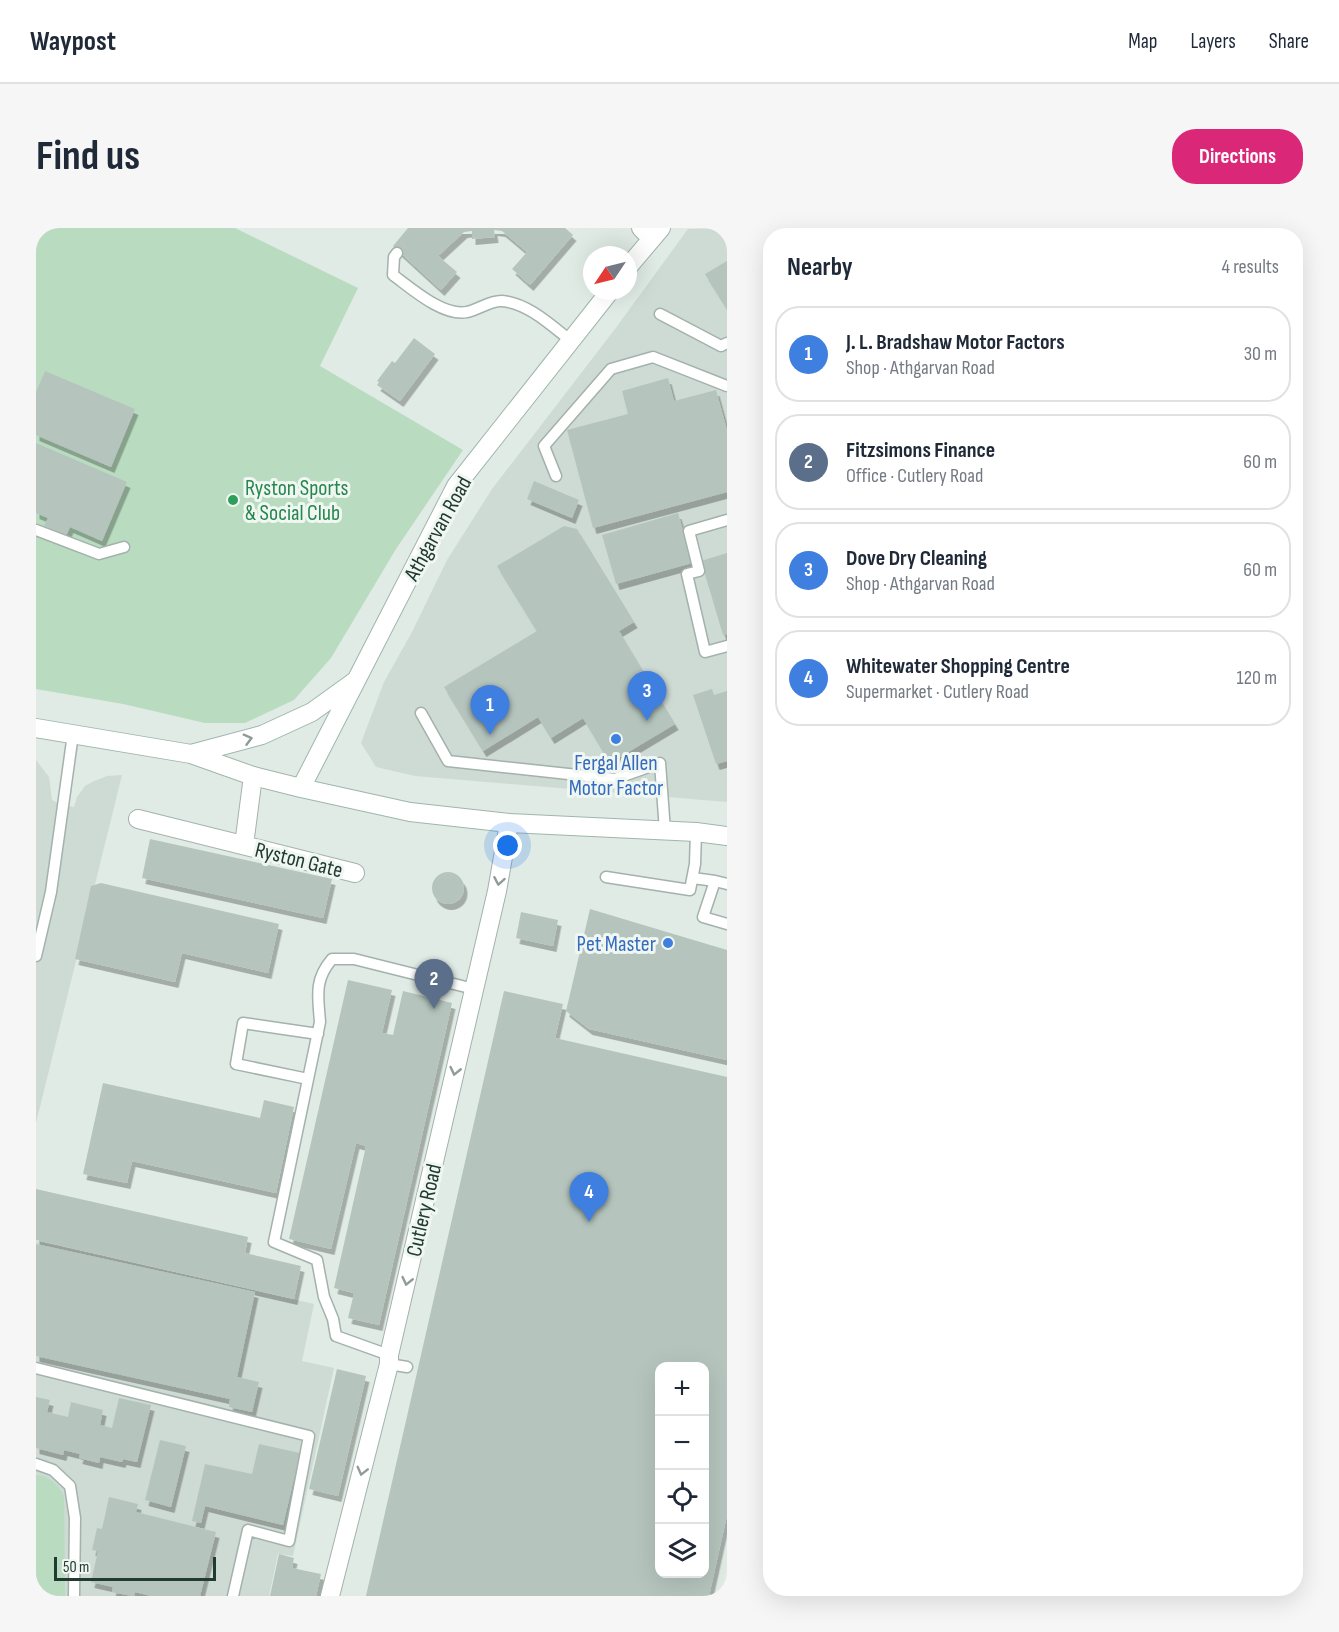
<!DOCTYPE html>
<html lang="en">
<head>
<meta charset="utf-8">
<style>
	body { margin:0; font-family:"Sofia Sans Condensed",sans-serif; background:#f6f6f7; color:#1f2937 }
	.controls { position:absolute; right:18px; bottom:18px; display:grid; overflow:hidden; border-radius:12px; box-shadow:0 6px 24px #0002 }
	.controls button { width:54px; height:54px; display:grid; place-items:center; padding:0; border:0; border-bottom:2px solid #e0e1e3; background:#fff; color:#1f2937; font:30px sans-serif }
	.compass { position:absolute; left:547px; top:18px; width:54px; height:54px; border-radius:50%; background:#fff; box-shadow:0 6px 24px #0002; rotate:235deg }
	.scale { position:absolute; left:18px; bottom:15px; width:162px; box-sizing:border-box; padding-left:6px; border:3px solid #213a32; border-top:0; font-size:16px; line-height:21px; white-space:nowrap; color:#213a32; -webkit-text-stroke:4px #f0f7f3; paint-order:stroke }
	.you { position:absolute; left:472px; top:618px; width:21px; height:21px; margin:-15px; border:4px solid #fff; border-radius:50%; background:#1a73e8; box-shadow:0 0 0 9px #1a73e833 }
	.badge { display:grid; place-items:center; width:39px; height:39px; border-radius:50%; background:#db2777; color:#fff; font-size:20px; font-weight:700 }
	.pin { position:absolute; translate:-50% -50px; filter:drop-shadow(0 2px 3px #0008) }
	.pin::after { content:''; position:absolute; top:32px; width:21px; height:18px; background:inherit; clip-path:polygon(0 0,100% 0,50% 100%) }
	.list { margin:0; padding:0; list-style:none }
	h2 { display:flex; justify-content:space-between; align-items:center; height:78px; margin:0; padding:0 24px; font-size:26px }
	h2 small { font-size:20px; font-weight:400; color:#747a83 }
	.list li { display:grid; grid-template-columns:39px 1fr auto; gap:18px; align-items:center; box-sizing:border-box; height:96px; margin:0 12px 12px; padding:0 12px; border:2px solid #e0e1e3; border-radius:24px }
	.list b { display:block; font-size:22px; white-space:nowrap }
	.list p { margin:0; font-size:20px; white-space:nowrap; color:#747a83 }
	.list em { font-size:20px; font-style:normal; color:#747a83 }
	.icon { flex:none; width:33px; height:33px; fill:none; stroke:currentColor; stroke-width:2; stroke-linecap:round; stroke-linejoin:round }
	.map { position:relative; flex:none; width:691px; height:1368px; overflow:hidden; border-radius:24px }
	header { display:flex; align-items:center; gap:36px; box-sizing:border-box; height:84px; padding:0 30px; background:#fff; border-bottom:2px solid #e0e1e3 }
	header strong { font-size:28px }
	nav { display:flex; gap:33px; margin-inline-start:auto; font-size:21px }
	.intro { display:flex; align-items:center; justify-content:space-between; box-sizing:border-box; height:144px; padding:0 36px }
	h1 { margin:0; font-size:42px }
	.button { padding:15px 27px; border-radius:24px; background:#db2777; color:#fff; font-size:21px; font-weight:700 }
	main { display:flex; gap:36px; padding:0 36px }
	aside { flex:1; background:#fff; border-radius:24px; box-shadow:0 6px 24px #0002 }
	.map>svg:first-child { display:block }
	.built { fill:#cedad4 }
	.green { fill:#b9dcc0 }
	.building { fill:#b5c5be; fill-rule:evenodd; filter:url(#shadow) }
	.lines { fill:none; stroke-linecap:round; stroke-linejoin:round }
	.service-casing { stroke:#a3b2ac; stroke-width:13 }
	.minor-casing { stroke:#a3b2ac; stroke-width:20 }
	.tertiary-casing { stroke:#a3b2ac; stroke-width:20 }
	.secondary-casing { stroke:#9fb6ac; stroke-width:20 }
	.service { stroke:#fff; stroke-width:10 }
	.minor { stroke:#fff; stroke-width:18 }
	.tertiary { stroke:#fff; stroke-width:18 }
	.secondary { stroke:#fff; stroke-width:18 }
	.oneway { stroke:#909c98 }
	.leisure-dot { fill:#2e9e5b; stroke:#f0f7f3; stroke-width:2 }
	.shop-dot { fill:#3f7fe0; stroke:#f0f7f3; stroke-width:2 }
	.labels { text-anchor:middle; stroke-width:6; stroke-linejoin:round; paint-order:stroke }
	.leisure-label { font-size:22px; fill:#27864d; stroke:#f0f7f3; text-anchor:start }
	.street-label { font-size:22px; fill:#213a32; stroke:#f0f7f3 }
	.shop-label { font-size:22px; fill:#366cbe; stroke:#f0f7f3 }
</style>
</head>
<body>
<header>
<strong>Waypost</strong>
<nav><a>Map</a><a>Layers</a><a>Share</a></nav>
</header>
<div class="intro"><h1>Find us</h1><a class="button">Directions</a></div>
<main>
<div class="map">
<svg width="691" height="1368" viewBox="0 0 691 1368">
	<defs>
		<filter id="shadow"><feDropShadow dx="3.5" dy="6" stdDeviation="0" flood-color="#0004"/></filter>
	</defs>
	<rect width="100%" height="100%" fill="#e0ebe5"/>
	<!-- built -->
	<path class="built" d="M691 0V574L379 548 340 539 325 515 348 454 376 404 411 332 456 261 579 101 652 1Z
		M0 532 13 549 16 572 26 577 38 579 41 569 49 558 56 554 71 548 86 547 0 895Z
		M0 1013 278 1076 266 1133 298 1140 257 1328 242 1326 233 1368H0Z"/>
	<!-- green -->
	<path class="green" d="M0 0H199L322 60 284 138 427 222 360 321 295 430 258 472 209 495H169L87 476 0 461Z
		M0 1247C14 1248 22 1256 28 1268L29 1368H0Z"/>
	<!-- building -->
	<path class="building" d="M372 0H529L537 7 494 57 476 41 491 24 466 3 458 2 459 9 436 11V3L428 4 402 28 421 44 405 62 357 18Z
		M691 33V81L669 46Z
		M378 110 399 126 364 173 341 157 343 154 341 153 356 133 359 135Z
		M9 143 99 181 75 239 0 207V164Z
		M632 150 638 173 680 162 691 202V264L557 300 531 202 592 186 586 163Z
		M0 215 91 254 66 313 34 299 30 308 8 298 12 290 0 285Z
		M498 253 543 272 536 290 491 271Z
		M642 285 656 335 580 356 566 307Z
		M528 298 541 301 598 394 583 403 639 496 574 535 547 490 515 510 502 489 447 523 408 459 501 403 461 338Z
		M691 325V406L687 407 665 333Z
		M676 461 678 467 691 463V533L680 536 657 467Z
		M114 611 296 651 287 690 106 650Z
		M396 660a16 16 0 1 1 32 0a16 16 0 1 1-32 0Z
		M65 655 243 696 232 745 146 725 139 754 39 731 55 658Z
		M554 681 691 722V832L553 801 530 783Z
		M485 684 522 692 517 718 480 710Z
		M312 752 356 762 346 805 357 807 367 763 416 775 343 1097 312 1090 318 1065 298 1060 330 918 320 915 295 1021 253 1011Z
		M468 763 527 776 519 810 691 849V1287L673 1368H330ZM624 1138H668V1346H624Z
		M67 855 224 890 228 872 258 879 240 965 96 933 91 955 47 946Z
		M0 961 212 1009 209 1025 265 1038 258 1071 0 1012Z
		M0 1016 219 1064 201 1149 223 1154 216 1184 193 1179 194 1171 0 1128Z
		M301 1141 330 1148 302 1268 273 1261Z
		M0 1169 14 1172 11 1184 32 1189 35 1174 67 1182 64 1197 76 1200 83 1170 115 1177 101 1234 87 1231 86 1234 64 1229 63 1235 43 1230 44 1226 28 1222 27 1227 0 1220Z
		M124 1212 150 1218 135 1279 109 1272Z
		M223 1216 264 1225 247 1297 169 1278 165 1295 156 1293 169 1236 216 1246Z
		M73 1269 102 1276 100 1284 180 1304 164 1368H115L99 1364 98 1368H96L76 1364 77 1359 55 1354 62 1323 56 1322 61 1300 66 1301Z
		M243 1326 258 1330 256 1340 285 1346 280 1368H234Z"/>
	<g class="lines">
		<!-- service casing -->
		<g class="service-casing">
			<path id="service" d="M361 25 358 29 357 47C375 60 407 89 431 84 442 82 455 72 466 73 492 75 516 98 535 113
				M624 86 685 118 691 115
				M520 248 508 218 575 141 617 129 691 158
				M691 292 653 303 663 343 651 346 669 424 691 418
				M0 302 63 326 88 319
				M385 485 412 533 579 551 624 535 629 603
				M570 649 654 662 659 636 660 604
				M657 650 679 653
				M691 656 679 653 667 689 691 696
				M0 728 15 664 37 506
				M272 851 200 836 207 795 282 806
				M353 1127 300 1108 297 1091 288 1069 281 1032 238 1014 284 794C282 768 278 752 296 731H318L438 761
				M353 1136 371 1139
				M0 1140 273 1208 253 1313 212 1302 197 1368
				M0 1236 17 1242 34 1258 39 1290 38 1368"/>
		</g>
		<!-- minor casing -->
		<g class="minor-casing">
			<path id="minor" d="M605 0 615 10
				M102 591 319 645
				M208 617 217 548"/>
		</g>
		<!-- tertiary casing -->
		<g class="tertiary-casing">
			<path id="tertiary" d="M294 1368 353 1136V1127L461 663 473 595"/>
		</g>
		<!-- secondary casing -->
		<g class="secondary-casing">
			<path id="secondary" d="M592 39 625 0
				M0 500 155 526 217 548 265 560 374 584 473 595 660 604 691 608
				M155 526 226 507 276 484 319 453
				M265 560 420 258 574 63"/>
		</g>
		<!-- service -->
		<use href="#service" class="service"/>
		<!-- minor -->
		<use href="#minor" class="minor"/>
		<!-- tertiary -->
		<use href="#tertiary" class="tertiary"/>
		<!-- secondary -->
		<use href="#secondary" class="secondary"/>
	</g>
	<!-- one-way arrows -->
	<defs><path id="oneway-chevron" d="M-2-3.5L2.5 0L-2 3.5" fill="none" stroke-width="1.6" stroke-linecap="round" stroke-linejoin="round" transform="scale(1.5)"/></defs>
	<g class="oneway">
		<use href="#oneway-chevron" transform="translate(212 511) rotate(-15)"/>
		<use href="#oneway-chevron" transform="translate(463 653) rotate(100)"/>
		<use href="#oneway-chevron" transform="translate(419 843) rotate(103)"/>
		<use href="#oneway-chevron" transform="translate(371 1053) rotate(103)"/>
		<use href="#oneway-chevron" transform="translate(326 1243) rotate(104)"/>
	</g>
	<!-- markers -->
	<circle class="leisure-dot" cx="197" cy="272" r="6"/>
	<g class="shop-dot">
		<circle cx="580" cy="511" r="6"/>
		<circle cx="632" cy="715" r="6"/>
	</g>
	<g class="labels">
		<!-- leisure labels -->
		<g class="leisure-label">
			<text x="209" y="267">Ryston Sports<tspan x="209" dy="25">&amp; Social Club</tspan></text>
		</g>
		<!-- street labels -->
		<g class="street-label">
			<text transform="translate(401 300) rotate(-61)" y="8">Athgarvan Road</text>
			<text transform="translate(263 631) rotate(14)" y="8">Ryston Gate</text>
			<text transform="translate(387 982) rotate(-77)" y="8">Cutlery Road</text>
		</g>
		<!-- shop labels -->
		<g class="shop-label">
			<text x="580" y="542">Fergal Allen<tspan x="580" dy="25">Motor Factor</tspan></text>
			<text x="620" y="723" text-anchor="end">Pet Master</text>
		</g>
	</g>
</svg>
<div class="controls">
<button>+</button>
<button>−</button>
<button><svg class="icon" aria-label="locate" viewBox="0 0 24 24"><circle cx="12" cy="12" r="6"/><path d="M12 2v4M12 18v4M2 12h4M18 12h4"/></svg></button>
<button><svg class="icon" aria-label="layers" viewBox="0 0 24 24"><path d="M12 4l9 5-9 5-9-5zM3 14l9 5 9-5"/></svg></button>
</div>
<svg class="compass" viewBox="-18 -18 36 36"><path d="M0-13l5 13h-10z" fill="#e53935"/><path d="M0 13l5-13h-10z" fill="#747a83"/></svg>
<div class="scale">50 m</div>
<div class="you"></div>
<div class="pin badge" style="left:454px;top:507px;background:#3f7fe0">1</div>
<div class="pin badge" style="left:398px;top:781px;background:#5c6f8a">2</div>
<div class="pin badge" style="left:611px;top:493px;background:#3f7fe0">3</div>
<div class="pin badge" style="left:553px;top:994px;background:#3f7fe0">4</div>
</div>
<aside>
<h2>Nearby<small>4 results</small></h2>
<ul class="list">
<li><span class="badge" style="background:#3f7fe0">1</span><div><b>J. L. Bradshaw Motor Factors</b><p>Shop · Athgarvan Road</p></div><em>30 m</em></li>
<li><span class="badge" style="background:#5c6f8a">2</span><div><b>Fitzsimons Finance</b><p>Office · Cutlery Road</p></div><em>60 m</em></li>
<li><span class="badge" style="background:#3f7fe0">3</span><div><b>Dove Dry Cleaning</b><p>Shop · Athgarvan Road</p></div><em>60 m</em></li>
<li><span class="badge" style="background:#3f7fe0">4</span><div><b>Whitewater Shopping Centre</b><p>Supermarket · Cutlery Road</p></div><em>120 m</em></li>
</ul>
</aside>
</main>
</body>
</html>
